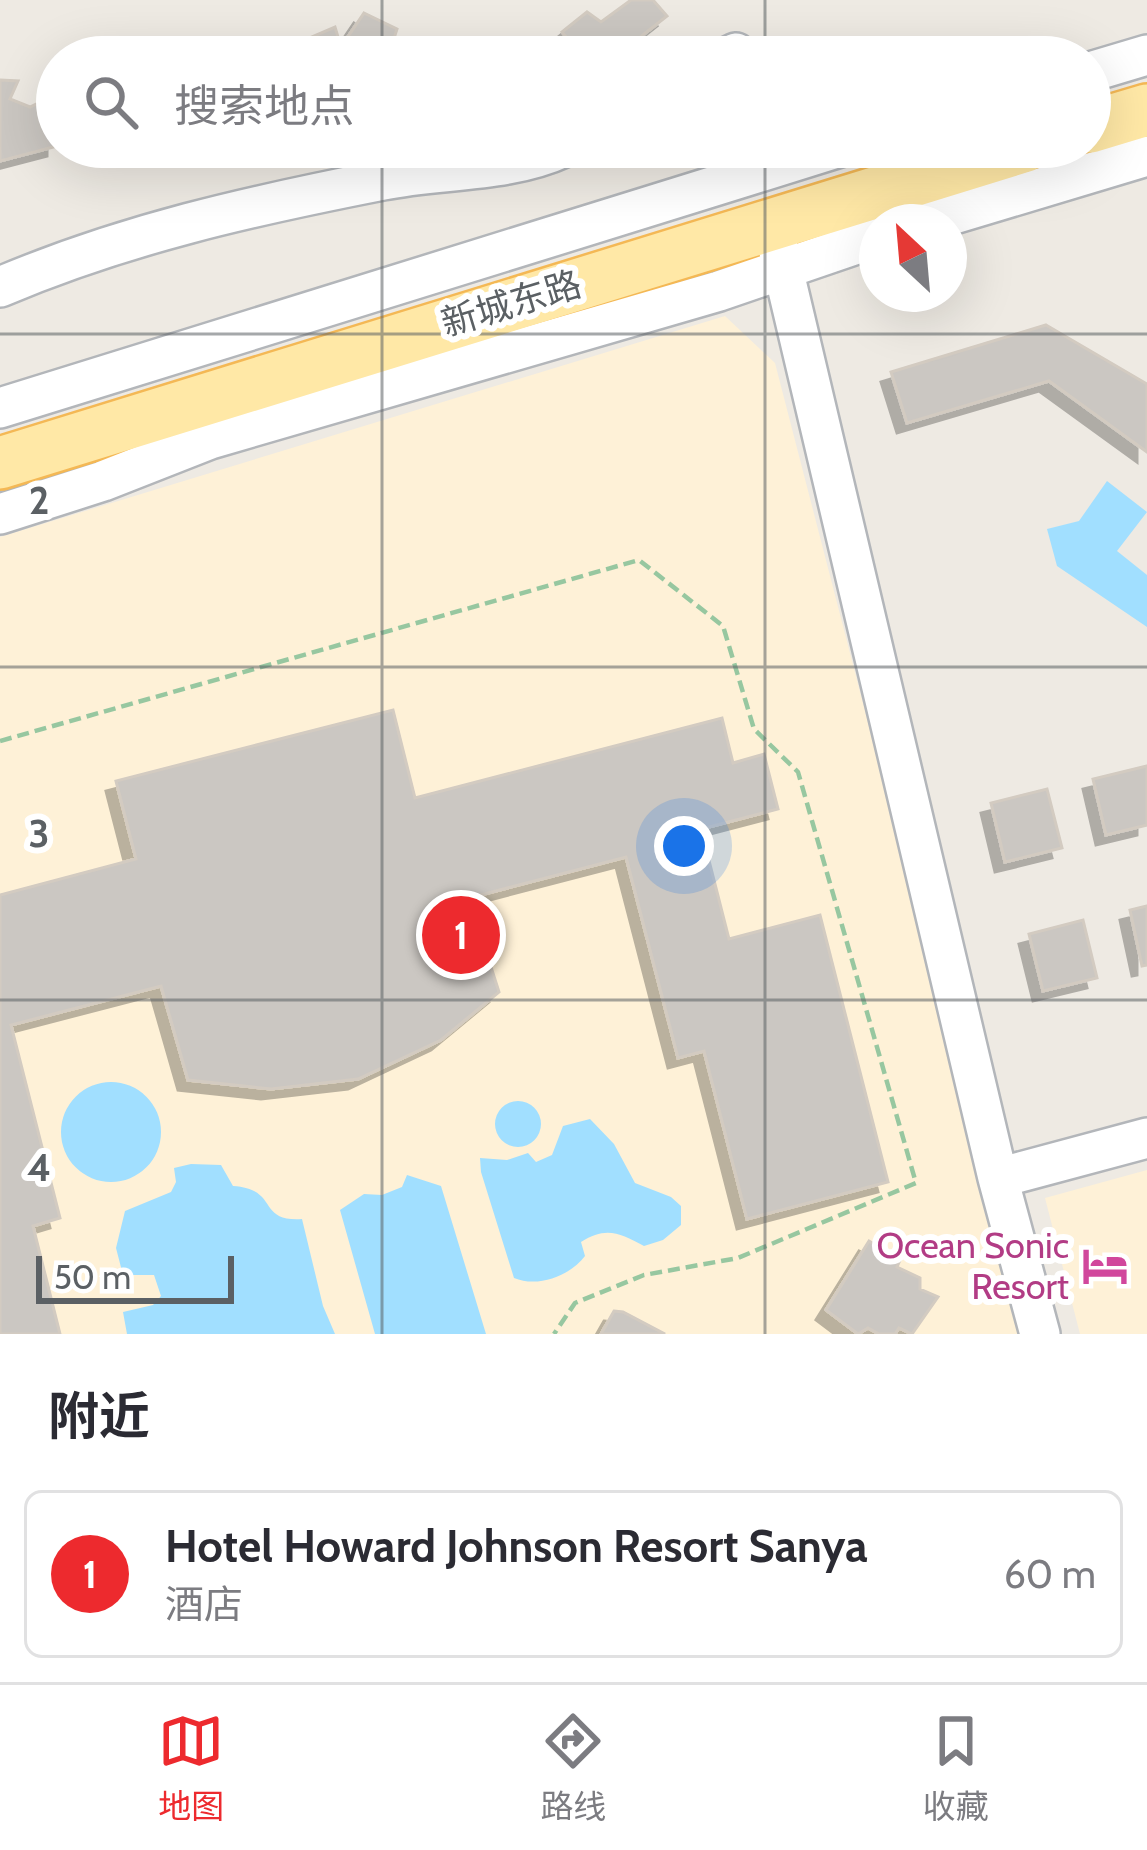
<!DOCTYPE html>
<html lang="zh">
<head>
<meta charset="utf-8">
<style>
	body { margin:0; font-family:Cabin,"Noto Sans SC",sans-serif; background:#f7f7f7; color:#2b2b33 }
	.compass { position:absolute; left:859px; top:204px; width:108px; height:108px; border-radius:50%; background:#fff; box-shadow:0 12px 48px #0002; rotate:334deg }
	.scale { position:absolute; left:36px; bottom:30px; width:198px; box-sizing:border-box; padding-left:12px; border:6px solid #5b6064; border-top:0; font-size:33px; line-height:42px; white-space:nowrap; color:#5b6064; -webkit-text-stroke:9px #fff; paint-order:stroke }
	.you { position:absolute; left:684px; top:846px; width:42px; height:42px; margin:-30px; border:9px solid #fff; border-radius:50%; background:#1a73e8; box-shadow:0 0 0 18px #1a73e833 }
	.badge { display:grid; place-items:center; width:78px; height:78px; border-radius:50%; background:#ed2a2e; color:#fff; font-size:39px; font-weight:700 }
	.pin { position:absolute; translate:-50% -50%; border:6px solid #fff; box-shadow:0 3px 12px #0006 }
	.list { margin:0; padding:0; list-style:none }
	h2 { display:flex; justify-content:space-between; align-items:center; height:156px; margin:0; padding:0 48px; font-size:51px }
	h2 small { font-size:39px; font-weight:400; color:#7c7c81 }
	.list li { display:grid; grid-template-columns:78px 1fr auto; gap:36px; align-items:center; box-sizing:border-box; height:168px; margin:0 24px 24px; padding:0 24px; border:3px solid #e1e1e2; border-radius:18px }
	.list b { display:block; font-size:45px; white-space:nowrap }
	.list p { margin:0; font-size:39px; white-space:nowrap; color:#7c7c81 }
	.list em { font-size:39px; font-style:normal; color:#7c7c81 }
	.icon { flex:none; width:66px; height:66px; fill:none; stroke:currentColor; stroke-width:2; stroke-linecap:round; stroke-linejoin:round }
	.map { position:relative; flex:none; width:1147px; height:1334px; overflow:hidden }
	.search { position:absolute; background:#fff; box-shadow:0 12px 48px #0002; left:36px; right:36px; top:36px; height:132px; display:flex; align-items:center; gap:30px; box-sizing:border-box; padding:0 42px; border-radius:66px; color:#7c7c81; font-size:45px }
	.sheet { height:348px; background:#fff }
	nav { display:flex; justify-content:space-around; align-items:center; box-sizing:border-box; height:168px; border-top:3px solid #e1e1e2; background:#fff; font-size:33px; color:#7c7c81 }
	nav a { display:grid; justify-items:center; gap:6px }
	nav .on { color:#ed2a2e }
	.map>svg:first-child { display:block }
	.commercial { fill:#fef1d7 }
	.water { fill:#a1dfff }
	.building { fill:#cbc7c2; stroke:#d3cbc1; stroke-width:3; filter:url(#shadow) }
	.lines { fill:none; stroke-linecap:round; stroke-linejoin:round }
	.minor-casing { stroke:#b3b6ba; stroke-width:44 }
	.major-casing { stroke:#f4b855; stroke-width:56 }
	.path { stroke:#97c7a0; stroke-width:4.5; stroke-dasharray:12 6; stroke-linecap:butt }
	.minor { stroke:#fff; stroke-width:39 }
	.major { stroke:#ffe8a6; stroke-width:51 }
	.grid { fill:none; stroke:#5b6064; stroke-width:3; stroke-opacity:0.55 }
	.labels { text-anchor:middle; stroke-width:12; stroke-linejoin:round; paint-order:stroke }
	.street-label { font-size:36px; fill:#5b6064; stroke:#fff }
	.hotel-label { font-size:36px; fill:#b23c85; stroke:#fff; text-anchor:end }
	.grid-label { font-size:39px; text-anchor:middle; font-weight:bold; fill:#5b6064; stroke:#fff; stroke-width:12; stroke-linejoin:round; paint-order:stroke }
</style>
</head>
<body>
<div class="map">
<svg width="1147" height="1334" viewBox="0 0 1147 1334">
	<defs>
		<filter id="shadow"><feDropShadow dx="-10" dy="10" stdDeviation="0" flood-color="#0004"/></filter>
	</defs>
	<rect width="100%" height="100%" fill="#eeeae3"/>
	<!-- commercial -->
	<path class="commercial" d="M725 316 775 363 1026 1334H0V537Z
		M1147 1170V1334H1080L1045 1198Z"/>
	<!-- water -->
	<path class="water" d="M1107 481 1147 512 1117 551 1147 575V627L1057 566 1047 529 1079 521Z
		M61 1132a50 50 0 1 1 100 0a50 50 0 1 1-100 0Z
		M495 1124a23 23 0 1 1 46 0a23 23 0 1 1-46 0Z
		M590 1119 614 1144 635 1183 671 1197 681 1206V1225L663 1240 644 1246C620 1233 606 1226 581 1242L585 1256C570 1276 538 1288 514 1278L481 1172 480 1158 507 1160 528 1153 536 1162 552 1155 563 1126Z
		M191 1164 221 1165 233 1186C280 1189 256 1222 302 1219L323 1306 335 1334H127L123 1312 153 1305 161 1296 154 1275H123L116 1248 125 1211 171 1192 176 1182 174 1168Z
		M407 1175 441 1186 486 1334H375L340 1210 364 1194 382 1195 402 1187Z"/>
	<!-- building -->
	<path class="building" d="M631 0H653L667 16 615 57H556L572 44 562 32 587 12 601 22Z
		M364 13 397 29 388 57H299L293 45 335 27 341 47Z
		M0 80 18 81 10 99 30 107 57 94V146L0 161Z
		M1046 325 1147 384V452L1049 381 907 423 891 372Z
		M393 710 415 798 722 718 733 763 764 754 778 809 701 829 729 939 820 915 888 1182 747 1219 704 1051 678 1058 626 857 469 898 499 992 441 1040 358 1079 271 1089 188 1080 161 986 11 1025 60 1218 33 1226 60 1334H0V895L136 859 116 781Z
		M1147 766V825L1106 835 1093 779Z
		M1047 789 1062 848 1005 862 991 803Z
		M1147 906V965L1142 966 1130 910Z
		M1083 920 1097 978 1043 991 1029 934Z
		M869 1241 900 1260 897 1267 920 1278V1289L938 1297 912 1334 899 1328 895 1334H879L868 1328 858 1334 826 1310Z
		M614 1311 623 1312 665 1334H601Z"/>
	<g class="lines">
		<!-- minor casing -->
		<g class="minor-casing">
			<path id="minor" d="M728 57 736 53
				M1090 72 1147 55
				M772 222 998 1178
				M927 222 1147 156
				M0 287C125 234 250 206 383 180 443 168 508 173 564 147
				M0 408 840 147
				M0 514 103 481 210 439 719 291 877 237
				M1040 1334 998 1178 1147 1138"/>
		</g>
		<!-- major casing -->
		<g class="major-casing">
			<path id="major" d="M1090 127 1147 110
				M0 463 1023 147"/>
		</g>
		<!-- path -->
		<path class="path" d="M0 741 639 560 723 626 754 729 798 772 916 1183 738 1258 644 1275 575 1303 554 1334"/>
		<!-- minor -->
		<use href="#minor" class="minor"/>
		<!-- major -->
		<use href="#major" class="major"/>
	</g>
	<!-- grid -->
	<path class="grid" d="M382 0V57M765 0V57M382 147V1334M765 147V1334M0 334H1147M0 667H1147M0 1000H1147"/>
	<!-- icons -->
	<defs>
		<g id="hotel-bare" transform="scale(3.6)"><path d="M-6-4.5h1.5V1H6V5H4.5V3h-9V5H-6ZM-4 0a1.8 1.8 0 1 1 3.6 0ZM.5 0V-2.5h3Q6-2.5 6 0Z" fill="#d1479c" stroke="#fff" stroke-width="2.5" paint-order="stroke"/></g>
	</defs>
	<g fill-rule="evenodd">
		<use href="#hotel-bare" x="1105" y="1266"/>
	</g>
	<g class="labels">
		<!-- street labels -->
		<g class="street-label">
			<text transform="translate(511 303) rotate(-17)" y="13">新城东路</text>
		</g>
		<!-- hotel labels -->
		<g class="hotel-label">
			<text x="1069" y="1258">Ocean Sonic<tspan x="1069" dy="41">Resort</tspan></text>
		</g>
	</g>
	<g class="grid-label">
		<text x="39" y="514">2</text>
		<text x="39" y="847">3</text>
		<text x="39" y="1181">4</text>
	</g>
</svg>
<svg class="compass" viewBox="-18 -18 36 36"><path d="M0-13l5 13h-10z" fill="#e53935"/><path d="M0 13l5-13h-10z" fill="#7c7c81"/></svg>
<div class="scale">50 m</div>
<div class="you"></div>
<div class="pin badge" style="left:461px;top:935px">1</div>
<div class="search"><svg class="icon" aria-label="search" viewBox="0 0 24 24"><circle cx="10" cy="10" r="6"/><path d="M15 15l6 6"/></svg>搜索地点</div>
</div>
<section class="sheet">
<h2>附近<small></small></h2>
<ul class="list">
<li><span class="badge">1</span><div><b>Hotel Howard Johnson Resort Sanya</b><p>酒店</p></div><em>60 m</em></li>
</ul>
</section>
<nav>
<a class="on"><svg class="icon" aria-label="map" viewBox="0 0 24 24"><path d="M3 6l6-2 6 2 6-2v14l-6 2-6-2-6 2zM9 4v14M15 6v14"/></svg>地图</a>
<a><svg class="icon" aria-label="directions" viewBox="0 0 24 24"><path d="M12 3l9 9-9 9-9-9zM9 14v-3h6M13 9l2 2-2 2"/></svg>路线</a>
<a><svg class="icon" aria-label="saved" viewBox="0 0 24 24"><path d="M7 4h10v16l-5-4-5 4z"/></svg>收藏</a>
</nav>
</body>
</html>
